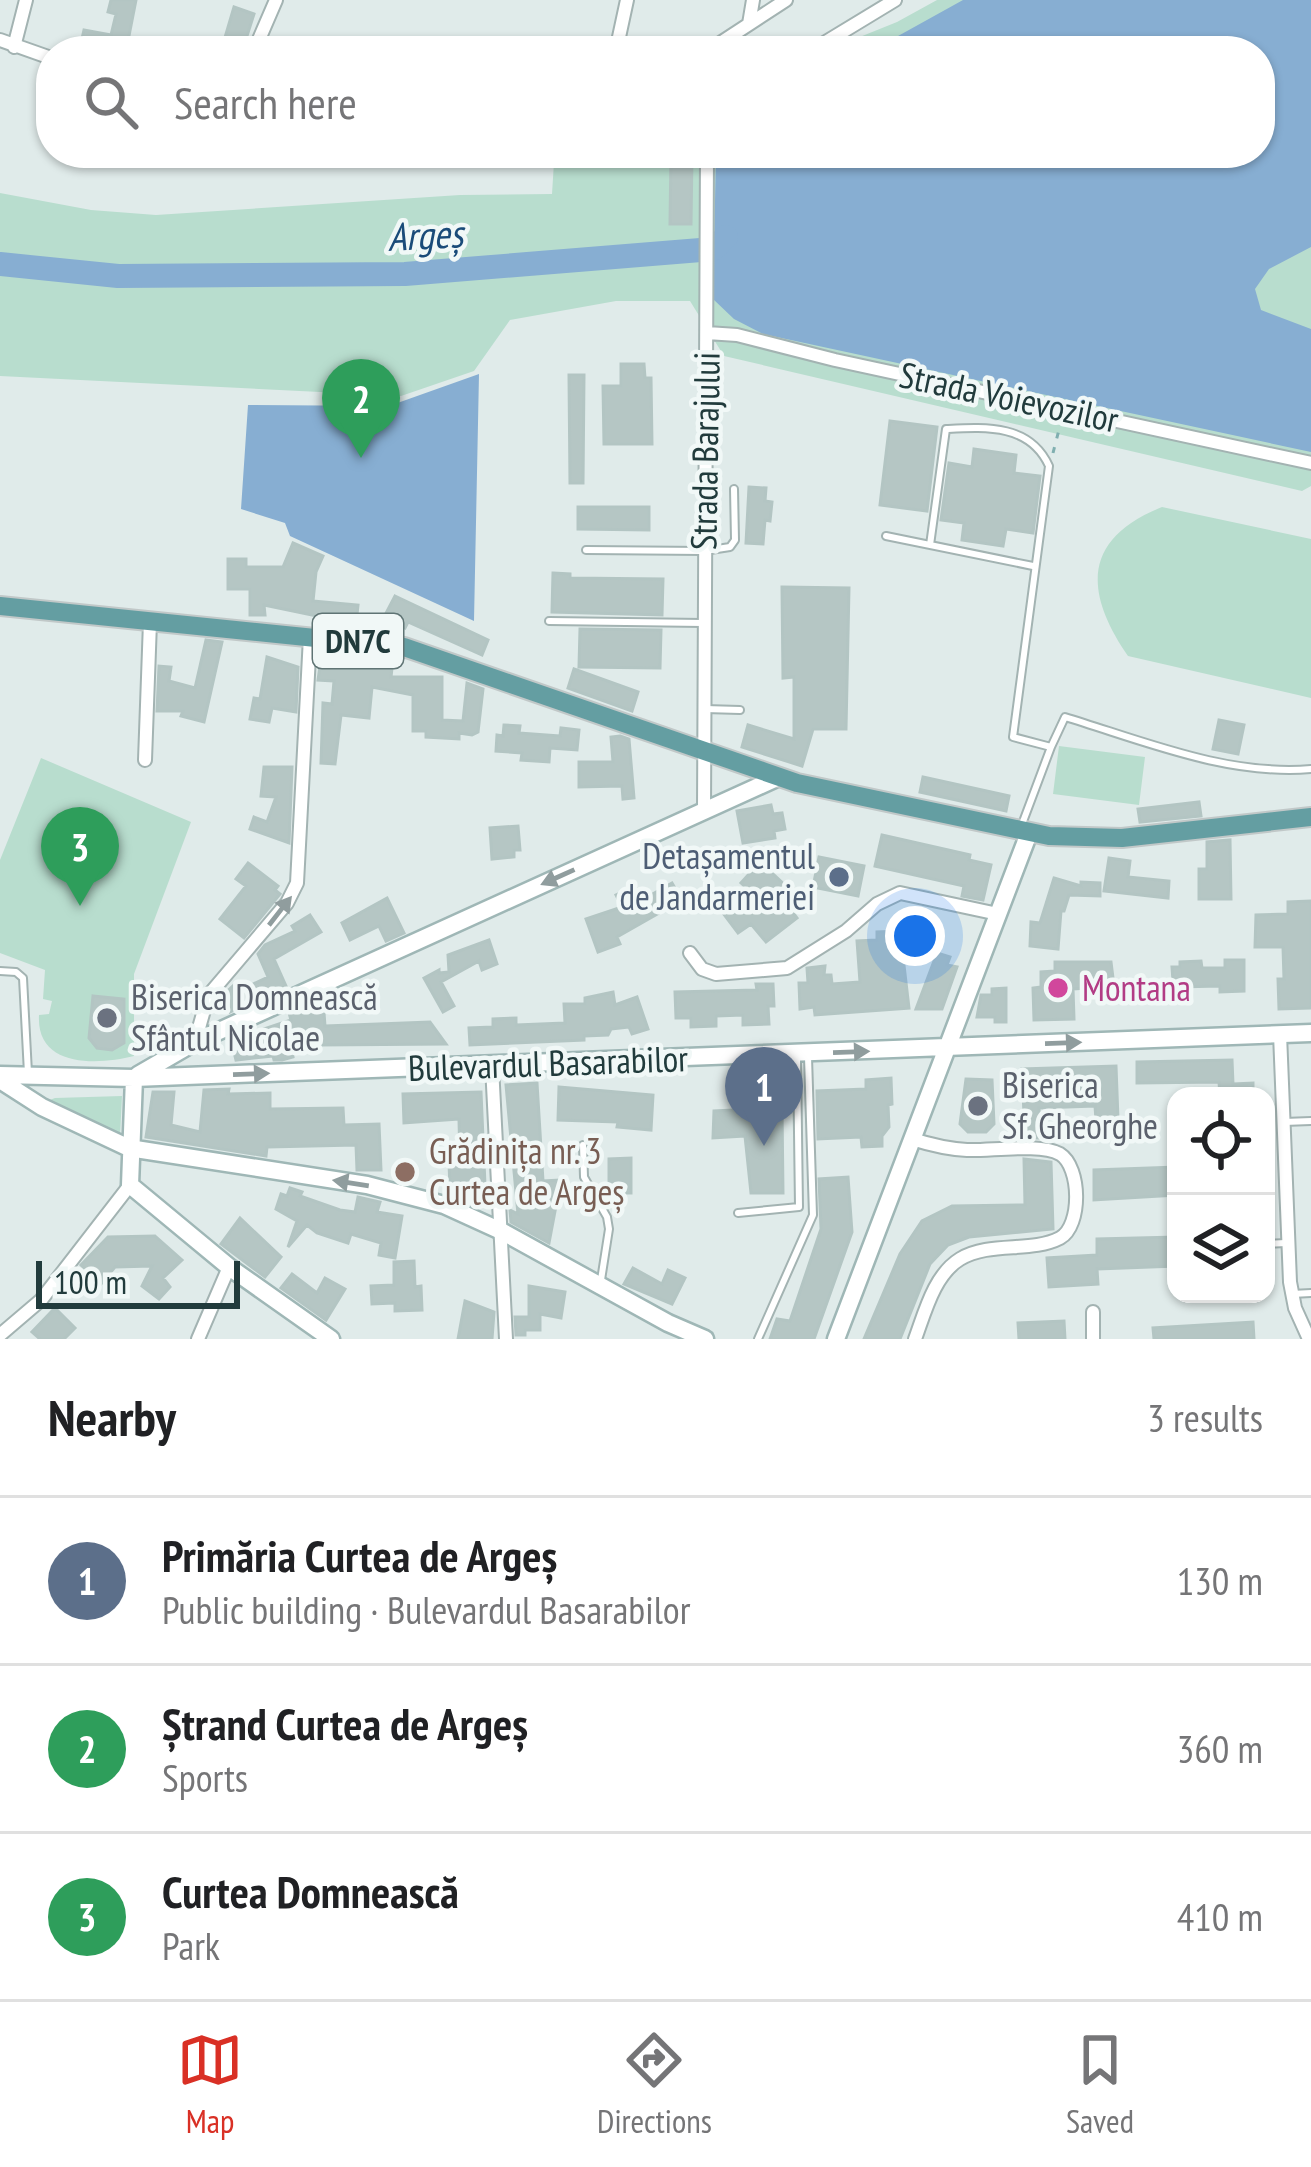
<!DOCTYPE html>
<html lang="en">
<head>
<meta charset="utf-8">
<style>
	body { margin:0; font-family:"PT Sans Narrow",sans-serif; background:#f6f6f6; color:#202124 }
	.controls { position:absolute; right:36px; bottom:36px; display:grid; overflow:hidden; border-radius:24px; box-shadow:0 3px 9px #0004 }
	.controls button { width:108px; height:108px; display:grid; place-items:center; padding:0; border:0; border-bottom:3px solid #e0e0e0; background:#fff; color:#202124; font:60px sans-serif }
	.scale { position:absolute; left:36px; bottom:30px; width:204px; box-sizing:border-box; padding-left:12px; border:6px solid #213b3c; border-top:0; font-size:33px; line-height:42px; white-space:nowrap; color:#213b3c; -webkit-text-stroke:9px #f1f8f7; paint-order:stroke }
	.you { position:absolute; left:915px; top:936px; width:42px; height:42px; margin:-30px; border:9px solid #fff; border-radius:50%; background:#1a73e8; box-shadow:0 0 0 18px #1a73e833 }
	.badge { display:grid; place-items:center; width:78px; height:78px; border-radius:50%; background:#d93025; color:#fff; font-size:39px; font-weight:700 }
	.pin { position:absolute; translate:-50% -99px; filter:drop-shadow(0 3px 6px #0008) }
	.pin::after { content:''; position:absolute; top:63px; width:42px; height:36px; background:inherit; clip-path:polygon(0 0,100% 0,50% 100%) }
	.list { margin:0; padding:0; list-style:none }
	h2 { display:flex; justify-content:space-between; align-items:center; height:156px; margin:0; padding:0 48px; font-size:51px }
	h2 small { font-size:39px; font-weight:400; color:#757577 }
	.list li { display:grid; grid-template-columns:78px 1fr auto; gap:36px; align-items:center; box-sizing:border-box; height:168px; padding:0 48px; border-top:3px solid #e0e0e0 }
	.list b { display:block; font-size:45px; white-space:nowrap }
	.list p { margin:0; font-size:39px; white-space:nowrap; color:#757577 }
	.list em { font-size:39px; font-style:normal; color:#757577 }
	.icon { flex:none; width:66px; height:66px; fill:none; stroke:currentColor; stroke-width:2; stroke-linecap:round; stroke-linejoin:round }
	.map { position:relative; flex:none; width:1311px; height:1339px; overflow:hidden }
	.search { position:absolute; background:#fff; box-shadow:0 3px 9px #0004; left:36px; right:36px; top:36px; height:132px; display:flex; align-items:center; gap:30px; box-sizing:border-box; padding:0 42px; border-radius:48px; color:#757577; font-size:45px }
	.sheet { height:660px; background:#fff }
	nav { display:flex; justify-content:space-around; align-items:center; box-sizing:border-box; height:168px; border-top:3px solid #e0e0e0; background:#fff; font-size:33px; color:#757577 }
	nav a { display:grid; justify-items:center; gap:6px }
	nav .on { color:#d93025 }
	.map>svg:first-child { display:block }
	.green { fill:#b8ddce }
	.water { fill:#87aed2 }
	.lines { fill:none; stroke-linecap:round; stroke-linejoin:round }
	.river { stroke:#87aed2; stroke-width:24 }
	.building { fill:#b5c6c4; stroke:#b3c5c3; stroke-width:3 }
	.lane-casing { stroke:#a3b3b2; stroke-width:10 }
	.street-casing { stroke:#a3b3b2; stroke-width:16 }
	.secondary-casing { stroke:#9fb7b6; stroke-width:21 }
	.primary-casing { stroke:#c1c8c8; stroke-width:22 }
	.path { stroke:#80afb0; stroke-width:3; stroke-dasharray:6 9; stroke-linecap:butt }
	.lane { stroke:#fff; stroke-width:6 }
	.street { stroke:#fff; stroke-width:12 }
	.secondary { stroke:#fff; stroke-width:16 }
	.primary { stroke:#649ea2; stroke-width:18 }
	.oneway { fill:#909d9e }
	.service-dot { fill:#5c6f8a; stroke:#f1f8f7; stroke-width:4.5 }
	.hotel-dot { fill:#d1479c; stroke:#f1f8f7; stroke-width:4.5 }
	.worship-dot { fill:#6b7280; stroke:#f1f8f7; stroke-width:4.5 }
	.education-dot { fill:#8d6e63; stroke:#f1f8f7; stroke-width:4.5 }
	.labels { text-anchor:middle; stroke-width:9; stroke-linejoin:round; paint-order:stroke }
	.shield { fill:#f1f8f7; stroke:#5f7474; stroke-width:3 }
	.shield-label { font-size:33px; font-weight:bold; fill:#213b3c }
	.street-label { font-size:36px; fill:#213b3c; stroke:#f1f8f7 }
	.service-label { font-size:36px; fill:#4e5e75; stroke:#f1f8f7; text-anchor:end }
	.hotel-label { font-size:36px; fill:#b23c85; stroke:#f1f8f7; text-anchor:start }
	.worship-label { font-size:36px; fill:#5b616d; stroke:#f1f8f7; text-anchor:start }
	.education-label { font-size:36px; fill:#785e54; stroke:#f1f8f7; text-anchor:start }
	.water-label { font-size:39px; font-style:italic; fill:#1a4b79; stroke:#f1f8f7 }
</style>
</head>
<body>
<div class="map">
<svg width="1311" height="1339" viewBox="0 0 1311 1339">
	<rect width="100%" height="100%" fill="#e0ebea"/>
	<!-- green -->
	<path class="green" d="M937 0H1311V486L1302 491 724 356 690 301H616L510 320 474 371 401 396 0 376V193L91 210 156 215 460 195 552 194 554 162 633 153H1260V51H825L897 22Z
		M1162 507 1311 539V698L1128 656C1084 592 1082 539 1162 507Z
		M1059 746 1145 757 1139 805 1053 794Z
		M41 758 191 822 134 974V1056C98 1065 36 1068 39 1015L49 1014 52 1001 43 999 45 970 0 953V860Z
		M122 1096 120 1136 47 1101 55 1098Z"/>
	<!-- water -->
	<path class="water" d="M963 0H1311V247L1269 269 1255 289 1261 310 1311 329V452L763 334 734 319 713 299 716 153H1260V51H871Z
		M479 374 474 621 290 536 285 523 241 509 248 405 389 406Z"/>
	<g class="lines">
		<!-- river -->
		<path class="river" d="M0 264 118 276 405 274 713 249 726 237"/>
	</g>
	<!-- building -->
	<path class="building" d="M111 0H136L126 51 81 43 84 30 111 35 116 14 108 12Z
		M234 7 254 14 245 42 239 40 237 51H221Z
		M671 153H692L691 224H670Z
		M621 364H644L645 378H651L652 444H604L603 386H621Z
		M569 375H584L583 483H570Z
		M890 421 937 427 927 511 880 505Z
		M974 449 1016 455 1014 473 1040 476 1033 533 1006 529 1003 546 962 540 964 523 941 520 949 463 972 467Z
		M749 487 766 488 765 501 772 502 770 521 765 520 763 544 746 543Z
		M578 507H649V530L578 529Z
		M293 543 323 556 316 572 313 601 358 605 356 624 317 620V616L264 605 265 615H250V589H228V559H246V567H283Z
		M553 573 570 574V578L663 579 662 615 552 612Z
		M782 587 849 588 846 729H813L802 766 742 747 748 725 794 739V677L783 678Z
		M395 596 488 640 482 655 408 622 405 628 384 617Z
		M580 629 661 630 660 668 579 667Z
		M206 640 222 642 204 722 181 716 183 711H157L159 666 171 667 169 681 195 688Z
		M322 652 340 654 339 660 393 659 391 677H442V720L463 721 467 683 483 689 478 732 472 735 459 733V739L426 737V731H413V695L372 687 369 718 341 715 335 764 321 763 323 703 332 704 334 681 318 680Z
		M267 657 298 667 296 712 272 708 269 722 250 719 254 698 260 699Z
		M574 669 638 692 632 711 568 688Z
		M1219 720 1244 725 1238 754 1213 749Z
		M504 725 520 726 519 733 560 736 561 728 579 730 577 750 550 748 549 762 521 760 522 753 496 751 497 735 503 736Z
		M620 736 629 739 634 798 623 799 622 786 579 787V762H613L611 737Z
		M264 767H292L289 843 250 829 254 817 267 822 276 797 261 796Z
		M923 777 1009 796 1006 811 920 792Z
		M1199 802 1201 816 1140 822 1138 809Z
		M771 805 773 814 782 813 785 829 774 831 775 838 743 843 737 811Z
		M518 826 520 850H514V857L492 859 490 828Z
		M882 835 970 855 969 860 991 865 983 900 962 896 964 886 875 866Z
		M1230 840 1231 899H1199V869H1207V842Z
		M819 857 864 866 858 896 813 887Z
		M1109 858 1130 861 1128 877 1169 881 1168 898 1104 891Z
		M760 862 785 885 778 893 797 918 766 942 751 924 738 933 723 913 752 893 741 883Z
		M248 863 278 886 275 890 280 894 244 938 220 919 246 886 236 879Z
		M1054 878 1081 886V882L1100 883V896L1069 895 1064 911H1061L1058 949 1030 946 1031 922 1040 923Z
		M672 883 682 900 617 937 620 944 598 952 586 919 622 907 616 895 635 886 642 900Z
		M387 898 404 933 386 941 379 926 350 940 342 923Z
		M1311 901V1008L1279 1009 1278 979H1284L1283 947H1255L1256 915 1288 914V902Z
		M310 915 321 932 274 959 286 986 230 1012 222 996 235 984 238 991 268 977 258 954 265 945 295 931 292 926Z
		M900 931 909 1008 815 1015 814 1007 800 1009 799 983H808L807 968 825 966 824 975H831L832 984 860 982 857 941 877 940V932Z
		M489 940 497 964 482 970 479 961 441 982 454 1006 443 1012 424 978 439 970V973L449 972 448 955Z
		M937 953 950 957 947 965 957 967 942 1009H916Z
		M1225 960H1244V991L1220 992V986L1178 987V981H1173L1172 967H1180V962L1201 961 1202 968H1225Z
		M1055 962H1111L1114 986 1073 989 1074 1019 1034 1020 1033 988 1041 987V972L1055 971Z
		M756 984H773L774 1006H768L769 1024 743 1025V1015L716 1016V1026L691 1027V1018H676L675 992 757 990Z
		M1006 988V1022H995V1017H977L981 995H992V989Z
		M613 992 615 1005 637 997 648 1029 632 1034 629 1027 611 1029 608 1035 584 1036V1040L470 1045 469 1028 493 1027V1019L516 1018V1025L565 1023 564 1004H585V998Z
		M93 996 124 999V1043L112 1050 97 1048 89 1038Z
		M323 999 325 1026 430 1022 446 1044 317 1045 292 1051 293 1057 282 1060H274L273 1056 236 1060 231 1040 291 1020 289 1013Z
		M1232 1060 1233 1084 1253 1083V1096H1220L1219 1082 1137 1083V1062Z
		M1116 1066 1118 1119 1096 1120 1095 1106 1039 1108 1040 1138H1025L1022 1069Z
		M891 1078 892 1104 888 1105 889 1127 882 1136V1146L862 1147 861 1137 818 1139 817 1091 866 1089V1080Z
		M966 1079 992 1080 994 1124 986 1132H968L960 1124Z
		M537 1083 543 1181 559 1180 560 1206H556L549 1243 511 1222 510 1210 518 1214 506 1085Z
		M559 1087 653 1095 651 1130 617 1127 618 1122 558 1120Z
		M229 1089 228 1094 270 1093V1109L343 1108 344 1125 379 1124 381 1170H357L356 1145 267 1147 266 1156 146 1137 153 1092H174L171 1125 200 1132 204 1090Z
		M481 1092 485 1185 461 1189V1185L450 1186 449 1164 460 1163 459 1119 404 1123 403 1094Z
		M768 1102 782 1109 783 1193H751L745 1136 713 1138 714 1111 755 1109Z
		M631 1158V1193H609V1159Z
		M1024 1159 1051 1162 1053 1229 969 1237 948 1245 930 1264 900 1339H864L900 1254 922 1221 952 1206 1025 1205Z
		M1176 1167V1195L1094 1200V1170Z
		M848 1177 852 1232 814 1339H770L777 1319 790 1321 821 1229 819 1179Z
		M290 1188 302 1192 300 1196 340 1210 355 1212 358 1197 380 1202 377 1212 402 1216 395 1258 379 1255 381 1243 351 1234 348 1243 317 1233 307 1225 288 1247 297 1221 276 1209 281 1194 287 1196Z
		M240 1218 281 1257 265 1277 221 1244Z
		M155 1236 182 1260 163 1278 170 1287 159 1299 142 1286 152 1266 115 1267 101 1284 81 1265 108 1237Z
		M1176 1237V1266L1097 1269 1098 1284 1049 1287 1047 1258 1097 1255V1239Z
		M414 1261 415 1287 421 1286 422 1310 395 1311V1303L372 1304 371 1286 394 1285V1262Z
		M633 1268 662 1284 668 1270 685 1278 672 1304 624 1284Z
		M292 1274 317 1293 325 1278 345 1289 326 1320 281 1288Z
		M529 1286 565 1292 561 1318 540 1314V1330H525V1335H516L515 1317H529Z
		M465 1301 494 1312 492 1339H458Z
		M55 1308 75 1328 64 1339H40L32 1332Z
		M1064 1321 1065 1339H1019L1018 1323Z
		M1253 1322 1254 1339H1154L1153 1328Z"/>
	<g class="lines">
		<!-- lane casing -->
		<g class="lane-casing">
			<path id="lane" d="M886 536 1033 566
				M930 545 946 429C986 427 1030 424 1049 466L1013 737 1051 747 1021 827
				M586 550 704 551 730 547 735 540 734 489
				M549 621 703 623
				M705 709 740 710
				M1051 747 1065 717C1144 741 1227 776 1311 769
				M0 971 16 972 23 978 28 1073
				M1284 1122 1311 1121
				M583 1145 584 1177 607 1217 609 1229 601 1280
				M738 1213 799 1207 797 1058
				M1266 1244 1286 1243
				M1292 1294 1311 1293
				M758 1339 813 1215 808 1057"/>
		</g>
		<!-- street casing -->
		<g class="street-casing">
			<path id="street" d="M749 24 753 0
				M0 40 51 58
				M14 47 26 0
				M254 51 276 0
				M616 51 627 0
				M708 51 786 0
				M811 51 895 0
				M707 333 737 335 835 360 1311 463
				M145 760 150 622
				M704 811 707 153
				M690 953 702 969 716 974 787 968 846 931 877 904 900 893 998 914
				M1280 1034 1290 1282 1295 1308 1309 1339
				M195 1042 208 996 287 903 297 883 310 637
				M492 1066 506 1339
				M912 1139C931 1145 948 1149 967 1150 990 1151 1041 1143 1060 1154 1081 1167 1082 1226 1060 1238 1031 1253 990 1241 960 1259 934 1275 925 1312 915 1339
				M0 1335 41 1300 130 1185
				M198 1339 229 1267
				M1093 1339V1312"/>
		</g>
		<!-- secondary casing -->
		<g class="secondary-casing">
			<path id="secondary" d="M0 1075 134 1078 1311 1033
				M138 1075 195 1042 779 777
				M134 1078 130 1185 229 1267 331 1339
				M0 1080 42 1107 129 1148 367 1185 444 1205 501 1231 668 1323 705 1339
				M836 1339 1029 833"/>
		</g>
		<!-- primary casing -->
		<g class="primary-casing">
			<path id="primary" d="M0 606 404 647 797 783 1049 836 1122 838 1311 817"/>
		</g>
		<!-- path -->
		<path class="path" d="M1053 453 1061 422
			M764 1068 765 1096"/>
		<!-- lane -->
		<use href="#lane" class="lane"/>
		<!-- street -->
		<use href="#street" class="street"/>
		<!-- secondary -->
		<use href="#secondary" class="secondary"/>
		<!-- primary -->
		<use href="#primary" class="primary"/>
	</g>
	<!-- one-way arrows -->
	<defs><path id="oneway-solid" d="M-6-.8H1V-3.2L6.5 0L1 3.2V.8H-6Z" transform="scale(3)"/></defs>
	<g class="oneway">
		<use href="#oneway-solid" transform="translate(558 877) rotate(156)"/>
		<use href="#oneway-solid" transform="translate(280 911) rotate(-52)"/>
		<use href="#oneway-solid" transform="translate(1063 1043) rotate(-2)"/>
		<use href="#oneway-solid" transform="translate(851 1052) rotate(-2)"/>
		<use href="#oneway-solid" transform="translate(251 1074) rotate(-2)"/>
		<use href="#oneway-solid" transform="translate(351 1183) rotate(-171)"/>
	</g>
	<!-- markers -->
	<circle class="service-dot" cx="839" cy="877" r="12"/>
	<circle class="hotel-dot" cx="1058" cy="988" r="12"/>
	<g class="worship-dot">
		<circle cx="107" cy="1018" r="12"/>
		<circle cx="978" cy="1106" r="12"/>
	</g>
	<circle class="education-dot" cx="405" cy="1172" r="12"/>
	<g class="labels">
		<!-- shield labels -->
		<rect class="shield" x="313" y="614" width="90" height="54" rx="9"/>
		<g class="shield-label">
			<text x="358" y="653">DN7C</text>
		</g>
		<!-- street labels -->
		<g class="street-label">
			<text transform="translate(1009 397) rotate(12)" y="13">Strada Voievozilor</text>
			<text transform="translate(705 451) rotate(-89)" y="13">Strada Barajului</text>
			<text transform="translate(548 1063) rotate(-2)" y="13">Bulevardul Basarabilor</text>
		</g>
		<!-- service labels -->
		<g class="service-label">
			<text x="815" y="869">Detașamentul<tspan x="815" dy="41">de Jandarmeriei</tspan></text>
		</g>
		<!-- hotel labels -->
		<g class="hotel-label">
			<text x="1082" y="1001">Montana</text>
		</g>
		<!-- worship labels -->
		<g class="worship-label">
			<text x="131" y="1010">Biserica Domnească<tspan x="131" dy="41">Sfântul Nicolae</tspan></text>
			<text x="1002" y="1098">Biserica<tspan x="1002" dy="41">Sf. Gheorghe</tspan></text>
		</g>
		<!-- education labels -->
		<g class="education-label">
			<text x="429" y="1164">Grădinița nr. 3<tspan x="429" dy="41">Curtea de Argeș</tspan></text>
		</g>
		<!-- water labels -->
		<g class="water-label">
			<text transform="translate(425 235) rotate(-3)" y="14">Argeș</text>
		</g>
	</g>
</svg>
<div class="controls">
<button><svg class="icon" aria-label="locate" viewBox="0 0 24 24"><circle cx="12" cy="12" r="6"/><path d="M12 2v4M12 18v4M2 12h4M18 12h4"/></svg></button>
<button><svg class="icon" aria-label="layers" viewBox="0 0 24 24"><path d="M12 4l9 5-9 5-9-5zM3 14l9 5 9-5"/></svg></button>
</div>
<div class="scale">100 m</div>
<div class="you"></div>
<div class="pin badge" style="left:764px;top:1146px;background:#5c6f8a">1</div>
<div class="pin badge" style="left:361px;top:458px;background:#2e9e5b">2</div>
<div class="pin badge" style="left:80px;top:906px;background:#2e9e5b">3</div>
<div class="search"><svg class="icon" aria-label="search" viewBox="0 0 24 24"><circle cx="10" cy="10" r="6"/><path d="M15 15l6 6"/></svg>Search here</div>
</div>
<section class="sheet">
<h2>Nearby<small>3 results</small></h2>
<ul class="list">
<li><span class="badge" style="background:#5c6f8a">1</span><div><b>Primăria Curtea de Argeș</b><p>Public building · Bulevardul Basarabilor</p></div><em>130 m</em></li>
<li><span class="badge" style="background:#2e9e5b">2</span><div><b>Ștrand Curtea de Argeș</b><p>Sports</p></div><em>360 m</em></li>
<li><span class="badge" style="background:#2e9e5b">3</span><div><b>Curtea Domnească</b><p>Park</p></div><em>410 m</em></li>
</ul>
</section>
<nav>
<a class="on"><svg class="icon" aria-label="map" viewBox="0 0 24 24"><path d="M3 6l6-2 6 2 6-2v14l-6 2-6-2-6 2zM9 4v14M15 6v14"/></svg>Map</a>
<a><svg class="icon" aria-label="directions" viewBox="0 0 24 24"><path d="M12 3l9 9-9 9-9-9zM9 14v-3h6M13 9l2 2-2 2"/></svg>Directions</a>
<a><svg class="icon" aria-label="saved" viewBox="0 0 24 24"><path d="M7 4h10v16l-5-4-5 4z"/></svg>Saved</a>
</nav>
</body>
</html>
